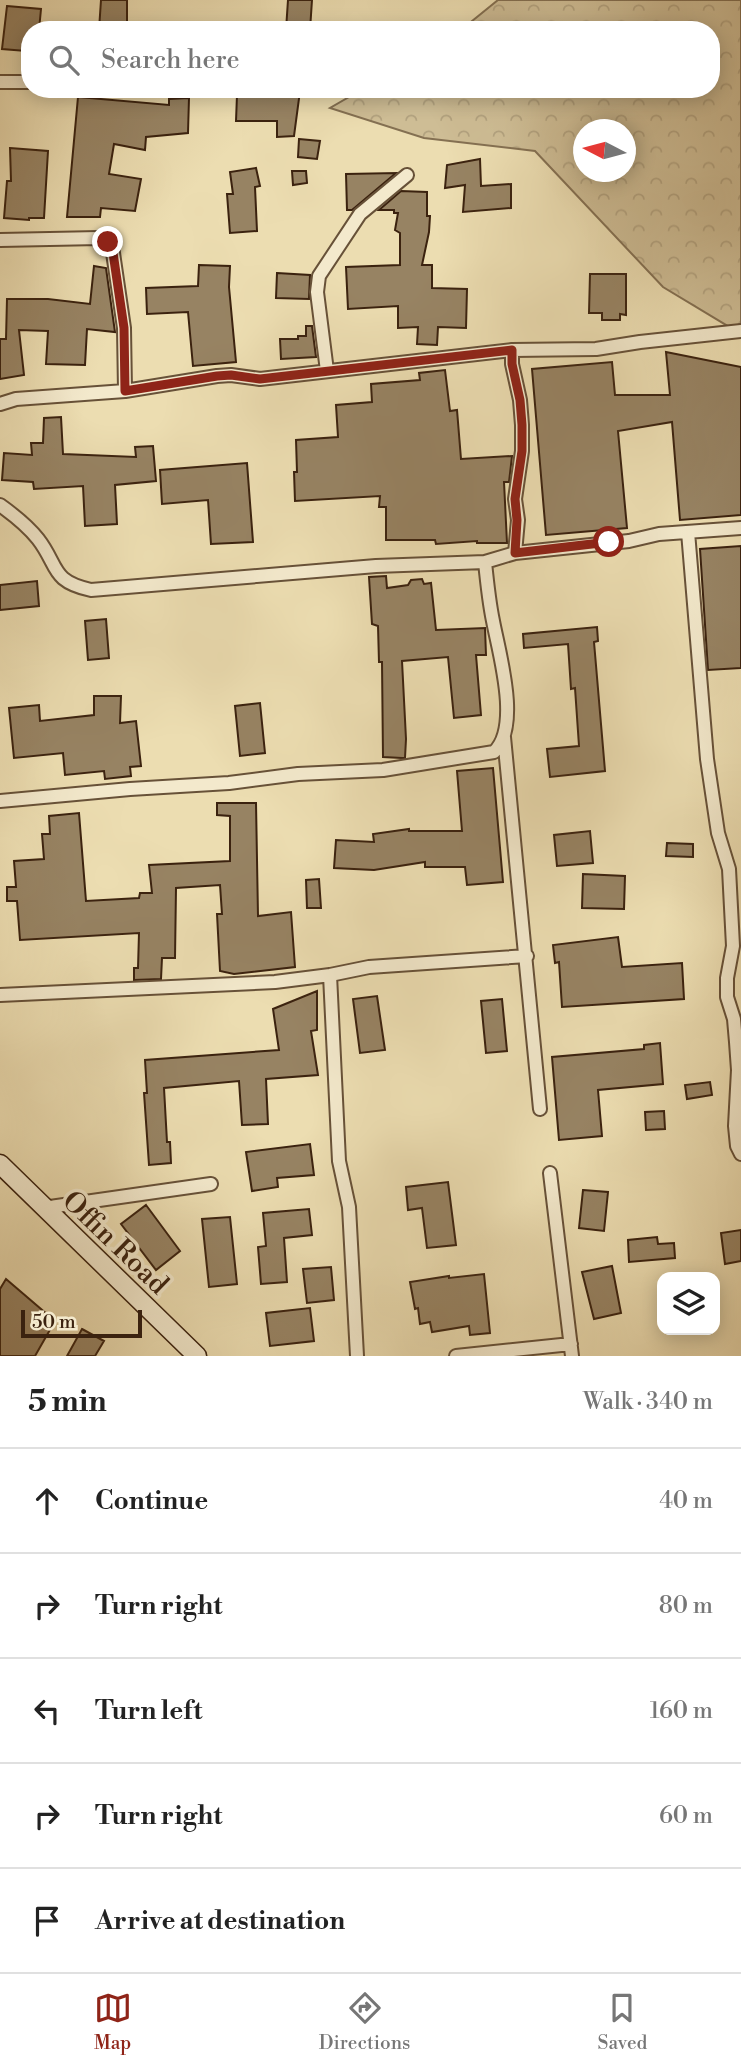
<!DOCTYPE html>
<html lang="en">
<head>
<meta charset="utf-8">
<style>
	body { margin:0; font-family:"Libre Bodoni",serif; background:#f2f2f2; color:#222 }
	.controls { position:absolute; right:21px; bottom:21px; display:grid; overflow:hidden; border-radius:14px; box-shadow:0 4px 18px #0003 }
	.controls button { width:63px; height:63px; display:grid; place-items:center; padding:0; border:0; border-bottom:2px solid #e0e0e0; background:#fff; color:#222; font:35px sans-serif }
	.compass { position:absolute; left:573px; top:119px; width:63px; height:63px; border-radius:50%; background:#fff; box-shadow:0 4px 18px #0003; rotate:276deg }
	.scale { position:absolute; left:21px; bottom:18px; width:121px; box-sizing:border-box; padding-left:7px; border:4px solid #3b220f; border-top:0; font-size:19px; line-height:24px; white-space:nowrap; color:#3b220f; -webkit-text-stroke:5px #f3e9cc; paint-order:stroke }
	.stop { position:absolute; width:21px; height:21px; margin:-16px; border:5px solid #8f2418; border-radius:50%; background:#fff }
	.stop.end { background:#8f2418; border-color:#fff; box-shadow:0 2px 7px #0008 }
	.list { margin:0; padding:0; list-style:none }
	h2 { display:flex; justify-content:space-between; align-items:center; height:91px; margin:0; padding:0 28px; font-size:30px }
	h2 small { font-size:23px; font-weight:400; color:#767676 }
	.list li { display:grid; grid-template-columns:46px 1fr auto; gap:21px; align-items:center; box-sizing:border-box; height:105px; padding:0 28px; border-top:2px solid #e0e0e0 }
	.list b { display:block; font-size:26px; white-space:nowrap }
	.list em { font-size:23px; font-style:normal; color:#767676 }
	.icon { flex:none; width:38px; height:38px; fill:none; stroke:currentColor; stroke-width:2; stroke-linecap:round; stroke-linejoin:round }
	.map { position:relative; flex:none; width:741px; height:1356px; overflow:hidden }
	.search { position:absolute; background:#fff; box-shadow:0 4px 18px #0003; left:21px; right:21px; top:21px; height:77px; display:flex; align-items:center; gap:18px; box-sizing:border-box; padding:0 24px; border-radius:28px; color:#767676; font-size:26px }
	.sheet { height:616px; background:#fff }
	nav { display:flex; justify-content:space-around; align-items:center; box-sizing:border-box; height:98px; border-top:2px solid #e0e0e0; background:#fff; font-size:19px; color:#767676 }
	nav a { display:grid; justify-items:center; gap:4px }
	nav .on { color:#8f2418 }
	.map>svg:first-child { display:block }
	.forest { fill:url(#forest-crowns); stroke:#847052; stroke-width:2; fill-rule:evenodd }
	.building { fill:#978363; stroke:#3b220f; stroke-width:2 }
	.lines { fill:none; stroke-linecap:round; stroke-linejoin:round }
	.street-casing { stroke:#675138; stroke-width:16 }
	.secondary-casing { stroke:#3b220f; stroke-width:21 }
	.street { stroke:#f3e9cc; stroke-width:12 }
	.secondary { stroke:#f3e9cc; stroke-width:18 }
	.route { stroke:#8f2418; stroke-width:9 }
	.labels { text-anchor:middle; stroke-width:7; stroke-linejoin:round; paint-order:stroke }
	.street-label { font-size:28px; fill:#3b220f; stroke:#f3e9cc }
</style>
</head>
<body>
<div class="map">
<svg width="741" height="1356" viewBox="0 0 741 1356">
	<defs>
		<pattern id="forest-crowns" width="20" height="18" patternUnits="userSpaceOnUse" patternTransform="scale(1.75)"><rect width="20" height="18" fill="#cebd95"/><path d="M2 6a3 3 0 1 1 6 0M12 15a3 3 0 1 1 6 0" fill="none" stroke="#b2a27f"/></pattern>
	</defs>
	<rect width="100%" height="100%" fill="#ecddb1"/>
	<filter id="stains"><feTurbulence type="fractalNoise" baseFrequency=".00286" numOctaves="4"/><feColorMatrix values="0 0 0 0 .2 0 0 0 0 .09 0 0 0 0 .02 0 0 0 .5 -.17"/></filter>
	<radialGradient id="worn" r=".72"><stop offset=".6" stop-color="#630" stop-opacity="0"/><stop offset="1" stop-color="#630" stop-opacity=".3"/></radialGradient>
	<!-- forest -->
	<path class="forest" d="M498 0H741V334L663 287 535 151 424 138 330 108 363 89H711V30H461ZM584 130H626V172H584Z"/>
	<!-- building -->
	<path class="building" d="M101 0H127V30H99Z
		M288 0H312L310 30H286Z
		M7 6 41 9 39 30H30V41L28 40 26 51 2 49Z
		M279 91H300L294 136 277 137V121H236L237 95 278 96Z
		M78 97 169 105V99L189 98 188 133 146 137 145 150 114 144 109 174 141 179 135 211 101 208 100 217H67Z
		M299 139 320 141 317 159 298 157Z
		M10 148 48 151 44 218H29V220L4 218 7 181H11Z
		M480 159 481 186 511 184V208L463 212 465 185 445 188 447 165Z
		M256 168 260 186 255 187 257 231 230 233 227 194H233L230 172Z
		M292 171H306L307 183 293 185Z
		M396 173 352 210H347L346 174Z
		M401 191 427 192V216H430L429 232 422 265H432V288L467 289 466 328 438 327 437 345 417 344 418 327 398 328V306L348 309 346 267 400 265V233L395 230 398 213H394V210H379Z
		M199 265 230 266 229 287 236 362 193 366 188 312 147 314 146 288 198 286Z
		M94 266 106 268 115 332 87 329 85 365 46 364 48 331 19 330 24 375 0 379V339H6L7 299H48L90 304Z
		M277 273 310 275 309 299 276 298Z
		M590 274H626V315L620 314V320H602V313H589Z
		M306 326H312L316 357 281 359 280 339H298V336H306Z
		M666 352 741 367V515L680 520 672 422 618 431 627 528 546 535 532 369 612 362 615 395H670Z
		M445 370 450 411 457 410 461 459 512 456 509 482H504L507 543H477V541L436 544 435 540H386V507H379L380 496 295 501 294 472H297L296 440 338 437 336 405 372 402 371 384 420 380 419 373Z
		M61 417 63 454 136 457 135 447 153 446 156 481 115 485 117 524 85 526 83 486 34 489 33 482 2 480 4 453 32 455 31 443H43L44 418Z
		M247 463 253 542 211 544 208 500 162 504 160 470Z
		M741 546V668L708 670 700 549Z
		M386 576 387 588 408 585 411 580 422 579 424 584 431 583 436 630 485 628 486 655H476L481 715 454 718 448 657 402 661 406 739 405 758H402L383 757 382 662H379L378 626 372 624 369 577Z
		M37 581 39 606 0 610V585Z
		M106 619 109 658 88 660 85 621Z
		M597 627 598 641 594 642 605 771 550 777 547 749 579 746 575 688 571 689 568 644 524 648 523 634Z
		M94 696H121L120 723 136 721 141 766 130 767 131 776 105 779 104 771 65 775 63 753 14 758 9 708 39 705 40 721 94 715Z
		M260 703 265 753 240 756 235 706Z
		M493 768 503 882 467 885 465 867H425V862L374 870 334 868 336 840 374 842 373 834 409 829V831H462L457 771Z
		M217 803H256L258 916 291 912 295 967 234 974 220 971 217 914H222L220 885 176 888 175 958H162L161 979 134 980V968H138L139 933 20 940 17 901H7V887H16L14 861 44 859 42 834H50L49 816 79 813 86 901 139 898 140 893H152L149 865 230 861V816L217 815Z
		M590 831 593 863 557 866 554 835Z
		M667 843 693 844V857L666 856Z
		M583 874 625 876 624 909 582 908Z
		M319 879 321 908H307L306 880Z
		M618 937 622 967 682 963 684 999 562 1007 559 962 555 963 553 945Z
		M317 991V1030L311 1031 318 1075 266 1079 268 1124 242 1125 239 1081 164 1088 167 1142H170L171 1163 149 1165 144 1093H147L145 1060 279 1050 273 1009Z
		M377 996 385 1050 360 1053 353 999Z
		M502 999 507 1051 486 1053 481 1001Z
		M660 1043 663 1084 598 1090 602 1136 559 1140 552 1057 644 1049V1045Z
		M710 1082 712 1095 687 1099 685 1085Z
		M664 1111 665 1129 646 1130 645 1112Z
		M310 1144 314 1175 277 1178 278 1187 252 1191 246 1152Z
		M448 1182 456 1245 427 1248 422 1208 408 1210 406 1187Z
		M583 1190 608 1192 604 1231 579 1228Z
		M146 1205 180 1251 156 1270 121 1224Z
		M309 1209 312 1235 284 1238 287 1282 261 1284 258 1247 266 1246 263 1213Z
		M230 1217 237 1284 209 1287 202 1219Z
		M741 1230V1261L725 1264 721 1233Z
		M657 1237 658 1244 674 1243 675 1258 629 1262 628 1240Z
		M612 1266 621 1313 594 1319 582 1272Z
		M331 1267 334 1300 307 1303 303 1269Z
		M484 1274 490 1333 470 1335 469 1326 432 1332 430 1322 420 1324 418 1308 415 1309 410 1282 449 1276V1278Z
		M6 1279 55 1321 35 1356H0V1289Z
		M310 1308 314 1341 270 1346 266 1313Z
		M82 1329 104 1341 95 1356H67Z"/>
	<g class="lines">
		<!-- street casing -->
		<g class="street-casing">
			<path id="street" d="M0 82H30
				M0 240 99 238 112 246 124 328 125 391
				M512 350V364L520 400 522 425V451L515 499 518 520 515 553
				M327 371 317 292 319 276 360 214 407 175
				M0 404 16 399 125 391 217 376 231 375 260 379 512 350 596 349 640 342 741 331
				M0 505C14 515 27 525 38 539 59 566 50 581 91 590L376 566 485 562 515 553 629 541 659 534 741 528
				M688 532 707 759 718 833 729 869 733 946 727 978V997L734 1019 736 1042 738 1070 735 1126 737 1146 741 1154
				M504 737 540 1109
				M0 801 130 789 229 783 298 774 383 770 494 752C521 727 499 653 493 621 489 602 487 582 485 562
				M330 975 339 1161 349 1207 357 1356
				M0 995 275 982 330 975 369 967 527 956
				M550 1173 572 1356
				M43 1208 211 1184
				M456 1356 571 1344"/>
		</g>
		<!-- secondary casing -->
		<g class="secondary-casing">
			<path id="secondary" d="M0 1164 197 1356"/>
		</g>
		<!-- street -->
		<use href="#street" class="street"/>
		<!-- secondary -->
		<use href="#secondary" class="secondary"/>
	</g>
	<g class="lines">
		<!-- route -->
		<path class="route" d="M108 242 112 246 124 328 125 391 217 376 231 375 260 379 512 350V364L520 400 522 425V451L515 499 517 520 515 553 609 542"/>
	</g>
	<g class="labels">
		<!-- street labels -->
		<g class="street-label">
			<text transform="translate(116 1242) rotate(44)" y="10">Offin Road</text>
		</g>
	</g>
	<rect width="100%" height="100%" filter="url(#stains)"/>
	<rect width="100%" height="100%" fill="url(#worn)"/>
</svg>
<div class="controls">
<button><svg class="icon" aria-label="layers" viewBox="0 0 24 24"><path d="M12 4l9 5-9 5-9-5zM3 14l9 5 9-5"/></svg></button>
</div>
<svg class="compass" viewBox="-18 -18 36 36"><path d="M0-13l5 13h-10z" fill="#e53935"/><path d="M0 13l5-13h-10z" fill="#767676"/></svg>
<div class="scale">50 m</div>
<div class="stop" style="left:609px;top:542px"></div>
<div class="stop end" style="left:108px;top:242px"></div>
<div class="search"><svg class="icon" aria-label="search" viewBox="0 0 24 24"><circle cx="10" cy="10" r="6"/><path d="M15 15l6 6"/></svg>Search here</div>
</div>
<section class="sheet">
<h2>5 min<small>Walk · 340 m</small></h2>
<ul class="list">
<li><svg class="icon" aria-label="ahead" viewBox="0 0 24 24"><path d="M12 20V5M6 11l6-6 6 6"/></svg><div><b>Continue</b></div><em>40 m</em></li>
<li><svg class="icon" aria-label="right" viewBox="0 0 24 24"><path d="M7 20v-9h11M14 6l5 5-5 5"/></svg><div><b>Turn right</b></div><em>80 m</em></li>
<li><svg class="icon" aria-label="left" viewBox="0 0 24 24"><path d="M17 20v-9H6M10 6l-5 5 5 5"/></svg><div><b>Turn left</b></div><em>160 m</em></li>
<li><svg class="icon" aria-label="right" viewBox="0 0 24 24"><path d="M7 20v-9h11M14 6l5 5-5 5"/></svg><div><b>Turn right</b></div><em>60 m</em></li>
<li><svg class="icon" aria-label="arrive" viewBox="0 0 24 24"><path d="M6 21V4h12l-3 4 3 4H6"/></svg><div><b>Arrive at destination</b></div></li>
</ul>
</section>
<nav>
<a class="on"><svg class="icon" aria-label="map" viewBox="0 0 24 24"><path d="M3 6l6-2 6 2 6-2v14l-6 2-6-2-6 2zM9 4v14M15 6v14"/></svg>Map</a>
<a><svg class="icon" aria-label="directions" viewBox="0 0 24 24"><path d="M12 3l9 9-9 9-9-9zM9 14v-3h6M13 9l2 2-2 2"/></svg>Directions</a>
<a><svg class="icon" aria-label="saved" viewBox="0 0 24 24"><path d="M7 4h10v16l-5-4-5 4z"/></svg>Saved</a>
</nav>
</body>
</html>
